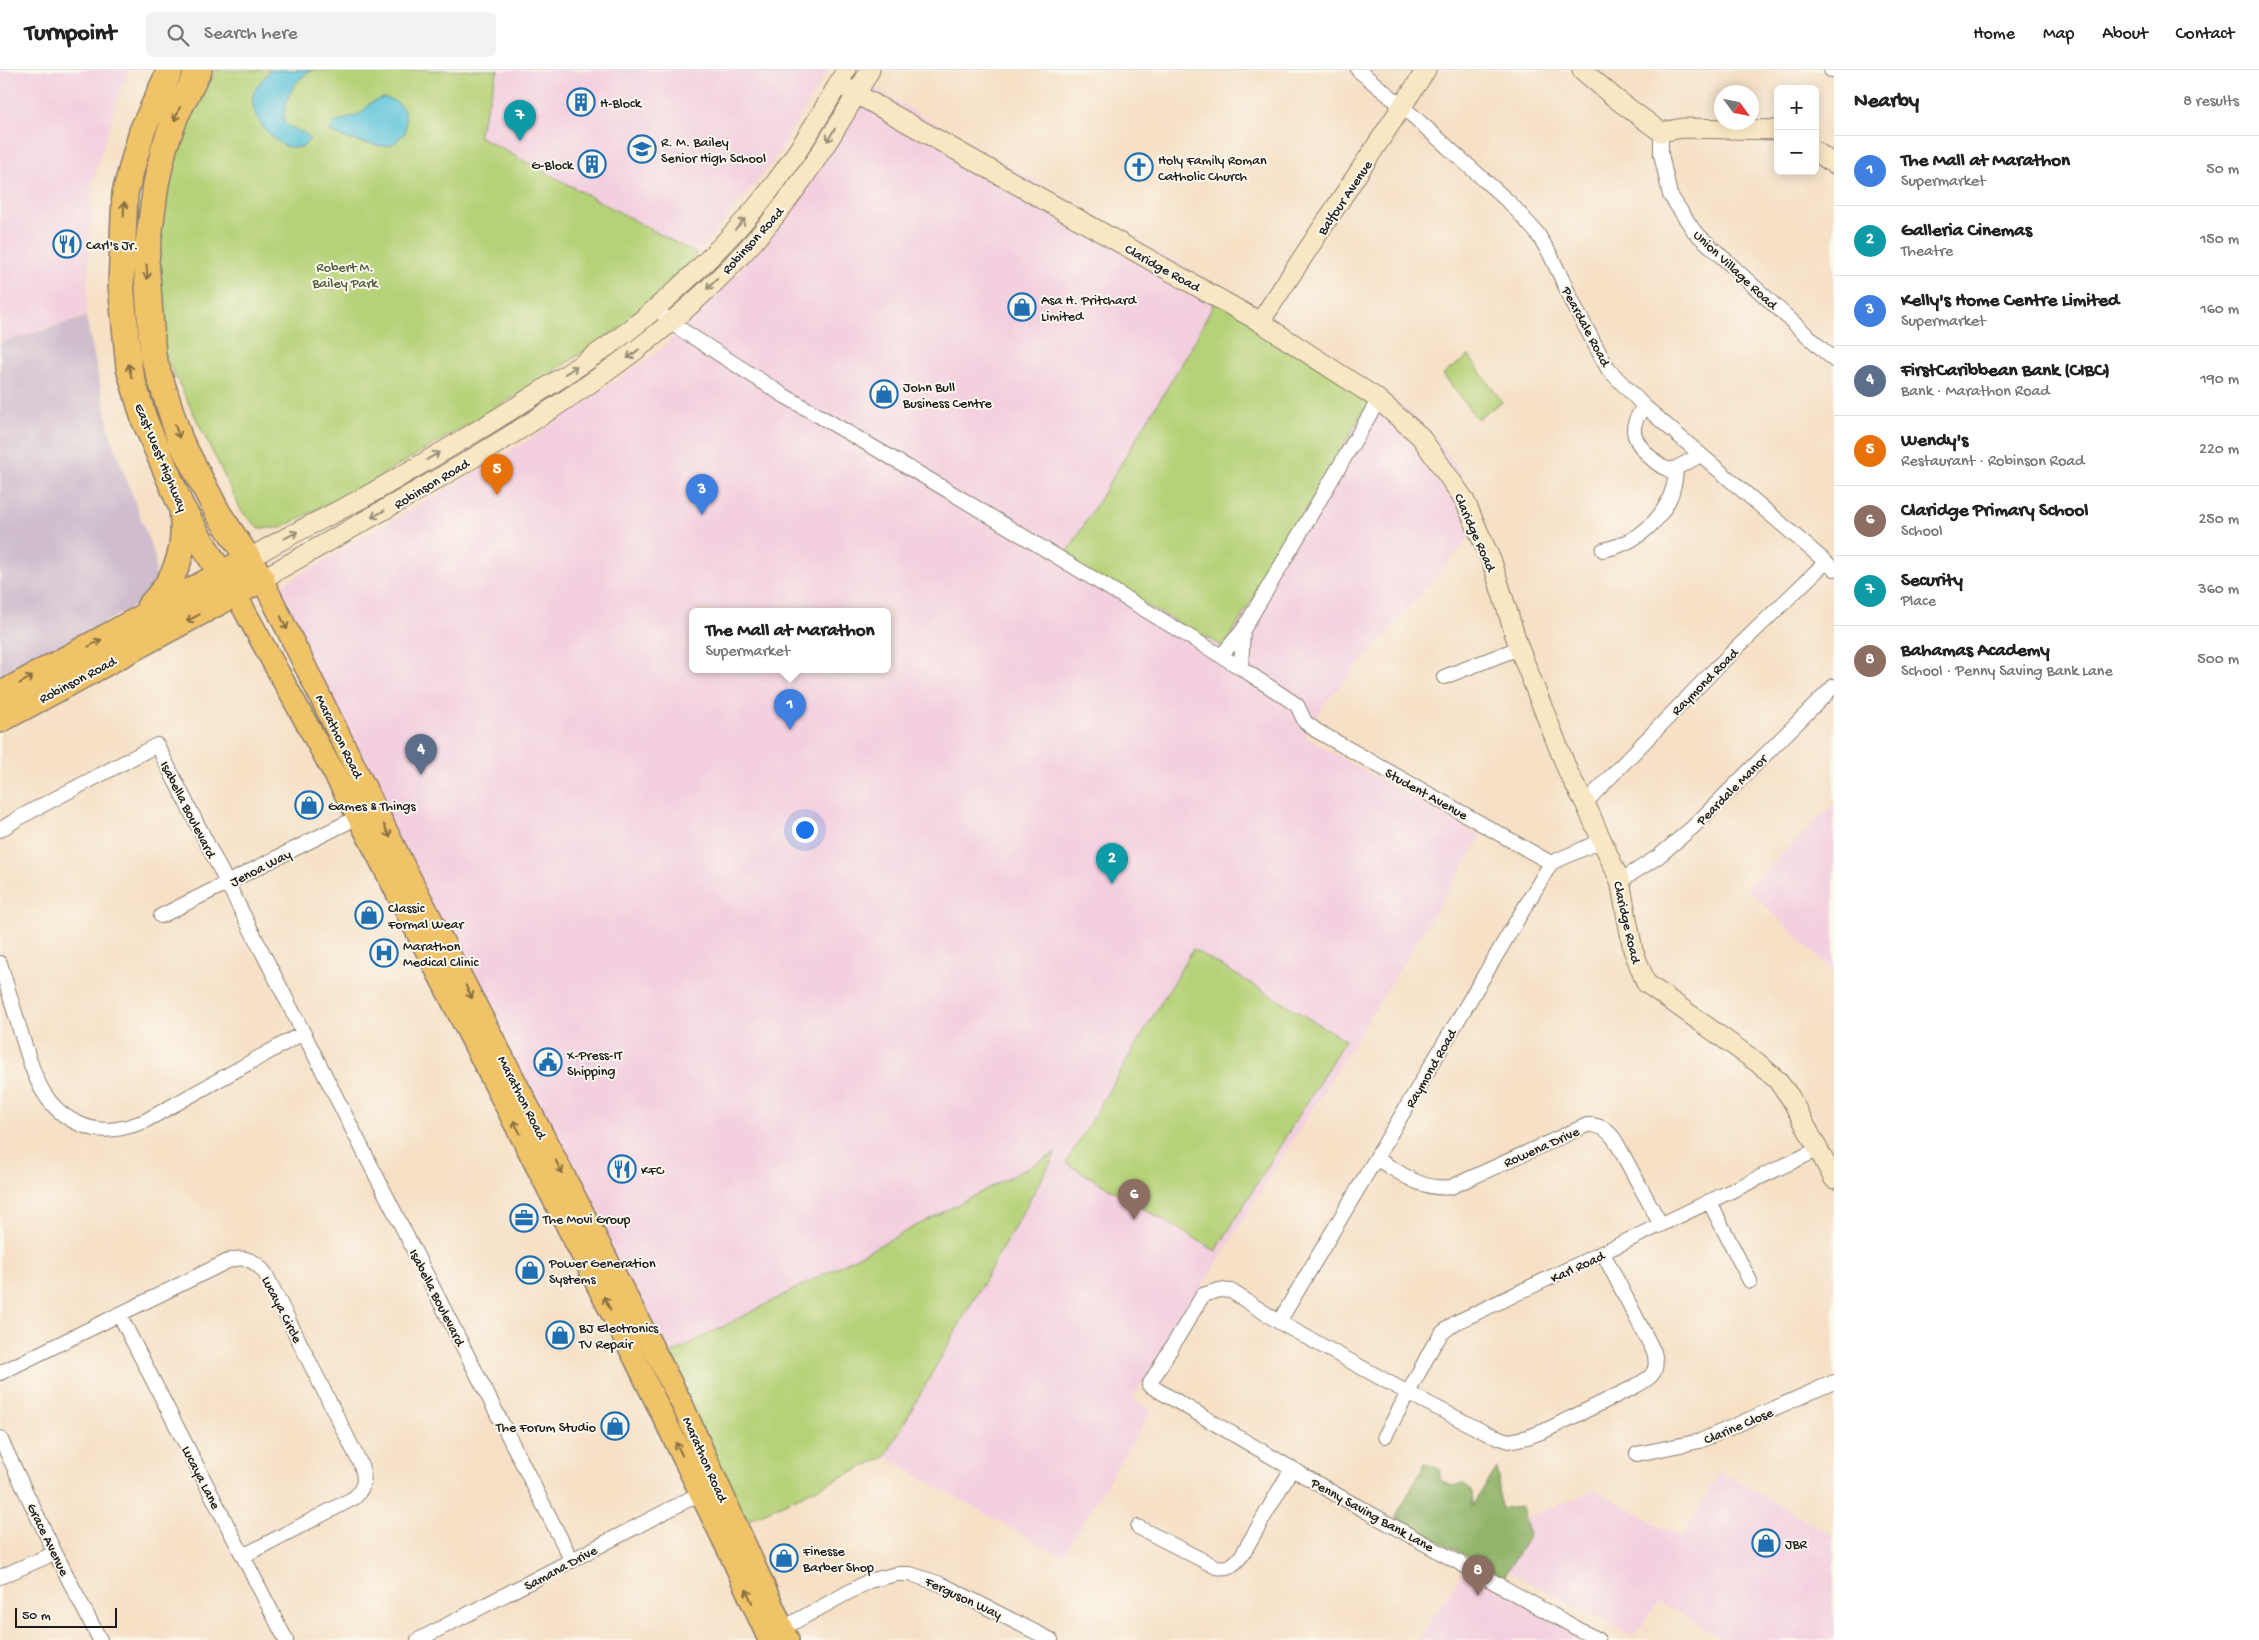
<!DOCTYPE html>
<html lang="en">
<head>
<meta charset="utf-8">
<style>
	body { margin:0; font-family:"Gochi Hand",sans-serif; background:#f2f2f2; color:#222 }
	.controls { position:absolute; right:15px; top:15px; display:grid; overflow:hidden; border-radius:8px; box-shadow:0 2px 12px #0003 }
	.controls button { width:45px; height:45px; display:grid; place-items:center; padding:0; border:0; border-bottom:1px solid #e0e0e0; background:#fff; color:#222; font:25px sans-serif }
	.compass { position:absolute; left:1714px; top:15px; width:45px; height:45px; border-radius:50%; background:#fff; box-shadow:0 2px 12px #0003; rotate:123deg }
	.scale { position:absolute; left:15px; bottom:12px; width:102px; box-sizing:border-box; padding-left:5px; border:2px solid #1c1c1c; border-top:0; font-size:14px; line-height:18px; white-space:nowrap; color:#1c1c1c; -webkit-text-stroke:4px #fbf7ec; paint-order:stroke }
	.you { position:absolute; left:804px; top:759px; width:18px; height:18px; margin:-12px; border:4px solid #fff; border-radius:50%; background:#1a73e8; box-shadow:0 0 0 8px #1a73e833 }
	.badge { display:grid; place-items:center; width:32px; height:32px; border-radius:50%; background:#0b8043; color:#fff; font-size:16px; font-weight:700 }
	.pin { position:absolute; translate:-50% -41px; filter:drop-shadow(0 1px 2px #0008) }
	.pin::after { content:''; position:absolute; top:26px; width:18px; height:15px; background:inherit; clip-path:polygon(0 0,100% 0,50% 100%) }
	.popup { position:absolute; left:689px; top:538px; width:202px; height:65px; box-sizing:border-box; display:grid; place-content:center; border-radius:8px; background:#fff; filter:drop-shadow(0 1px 4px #0005); font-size:16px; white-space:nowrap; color:#767676 }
	.popup b { font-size:19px; color:#222 }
	.popup::after { content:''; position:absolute; left:50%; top:100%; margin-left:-10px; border:10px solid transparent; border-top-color:#fff }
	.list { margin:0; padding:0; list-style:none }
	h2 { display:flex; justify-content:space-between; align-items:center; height:65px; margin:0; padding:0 20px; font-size:21px }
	h2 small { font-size:16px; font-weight:400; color:#767676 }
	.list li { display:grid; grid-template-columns:32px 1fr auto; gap:15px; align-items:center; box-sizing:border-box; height:70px; padding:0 20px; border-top:1px solid #e0e0e0 }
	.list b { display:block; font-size:19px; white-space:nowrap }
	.list p { margin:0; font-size:16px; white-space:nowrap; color:#767676 }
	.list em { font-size:16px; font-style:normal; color:#767676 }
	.icon { flex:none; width:28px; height:28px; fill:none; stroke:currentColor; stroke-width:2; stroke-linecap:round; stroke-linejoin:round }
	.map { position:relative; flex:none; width:1834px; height:1570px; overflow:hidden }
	header { display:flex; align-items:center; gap:30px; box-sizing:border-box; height:70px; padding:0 25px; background:#fff; border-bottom:1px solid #e0e0e0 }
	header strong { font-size:24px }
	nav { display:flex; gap:28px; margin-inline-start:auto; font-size:18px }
	.search { width:350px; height:45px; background:#f2f2f2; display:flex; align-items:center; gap:12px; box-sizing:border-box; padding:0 18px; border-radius:8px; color:#767676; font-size:19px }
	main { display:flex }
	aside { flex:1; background:#fff }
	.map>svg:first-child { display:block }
	.built { fill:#f3cfdf; fill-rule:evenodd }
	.industrial { fill:#cfbdce }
	.green { fill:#b6d278; stroke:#69774a }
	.forest { fill:#90b468; stroke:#566842 }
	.water { fill:#5fc5dc; stroke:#3e707c }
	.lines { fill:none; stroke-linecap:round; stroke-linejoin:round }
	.street-casing { stroke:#897e71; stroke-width:16 }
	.secondary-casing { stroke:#897e71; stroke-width:21 }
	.primary-casing { stroke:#897e71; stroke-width:24 }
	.highway-casing { stroke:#897e71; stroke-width:28 }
	.street { stroke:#fff; stroke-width:14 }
	.secondary { stroke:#f9e7c3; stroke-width:19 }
	.primary { stroke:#f1c369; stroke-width:21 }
	.highway { stroke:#f1c369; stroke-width:25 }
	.oneway { stroke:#867042 }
	.oneway2 { stroke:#968c78 }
	.labels { text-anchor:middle; stroke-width:4; stroke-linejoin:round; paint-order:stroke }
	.poi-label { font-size:14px; fill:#1c1c1c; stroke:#fbf7ec; text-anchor:start }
	.street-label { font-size:14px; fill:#1c1c1c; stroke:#fbf7ec }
	.park-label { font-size:14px; fill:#525c3c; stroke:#fbf7ec }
</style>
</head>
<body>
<header>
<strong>Turnpoint</strong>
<div class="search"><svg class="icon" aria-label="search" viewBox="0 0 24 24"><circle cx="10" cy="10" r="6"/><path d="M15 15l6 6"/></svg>Search here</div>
<nav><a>Home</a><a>Map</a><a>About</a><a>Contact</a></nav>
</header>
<main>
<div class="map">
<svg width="1834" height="1570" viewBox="0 0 1834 1570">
	<rect width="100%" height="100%" fill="#fbf7ec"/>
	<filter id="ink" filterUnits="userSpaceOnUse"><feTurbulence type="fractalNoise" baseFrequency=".02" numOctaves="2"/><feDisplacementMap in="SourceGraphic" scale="10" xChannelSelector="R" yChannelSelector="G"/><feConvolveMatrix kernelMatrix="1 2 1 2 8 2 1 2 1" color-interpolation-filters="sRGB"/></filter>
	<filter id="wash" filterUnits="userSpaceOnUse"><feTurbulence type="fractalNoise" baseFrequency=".0096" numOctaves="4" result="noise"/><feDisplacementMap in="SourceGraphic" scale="20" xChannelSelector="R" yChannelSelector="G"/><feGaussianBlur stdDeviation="1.12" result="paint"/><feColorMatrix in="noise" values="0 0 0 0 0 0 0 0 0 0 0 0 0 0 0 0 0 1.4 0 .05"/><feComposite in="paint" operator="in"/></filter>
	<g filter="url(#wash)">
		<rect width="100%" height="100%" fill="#f6e0c6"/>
		<!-- built -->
		<path class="built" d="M0 0H130L120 20 93 111 86 246 0 273Z
			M498 0H828L772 93 697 184 477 65Z
			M870 16 1254 237 1385 323 1418 349 1443 377 1462 405 1485 450 1323 636 1305 667 1482 767 1132 1329 1152 1340 1062 1487 885 1387 734 1456 269 523 529 370 663 278 773 165ZM692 541H888V599H692Z
			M1834 734V902L1747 818Z
			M1720 1401 1834 1466V1570H1725L1658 1532 1634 1566 1506 1500 1518 1451 1596 1420 1682 1469Z
			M1463 1500 1589 1570H1419Z"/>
		<!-- industrial -->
		<path class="industrial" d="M86 247 111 367 155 487 156 524 0 610V273Z"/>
		<!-- green -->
		<path class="green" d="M216 0H498L478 66 697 184 668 216 626 254 524 321 367 414 280 458H259L242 442 164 283 156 245 161 119 195 38Z
			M1217 227 1370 331 1224 577 1062 491 1190 280Z
			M1469 286 1502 332 1477 349 1443 304Z
			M1193 879 1345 970 1216 1181 1066 1093Z
			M1056 1083 885 1387 739 1454 657 1291Z"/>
		<!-- forest -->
		<path class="forest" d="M1425 1393 1439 1399 1441 1411 1452 1416 1463 1413 1472 1422V1436L1497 1398 1501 1439 1522 1437 1529 1465 1504 1507 1396 1447Z"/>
		<!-- water -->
		<path class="water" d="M270 0H313C293 9 283 32 284 53 292 59 304 61 310 68L303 77C298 77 292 78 288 77 270 71 246 41 254 22 258 13 265 8 270 0Z
			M383 28C403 29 410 47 404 64 399 68 394 75 387 76 378 77 336 67 329 61L334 53 362 43 370 33Z"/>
	</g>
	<g filter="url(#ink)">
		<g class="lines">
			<!-- street casing -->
			<g class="street-casing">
				<path id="street" d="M1358 0 1403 37 1511 134 1537 163 1550 184 1577 241 1608 299 1644 336 1834 499
					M1831 0H1832
					M1661 62V84L1670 125 1694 161 1834 290
					M665 247 671 253 783 325 942 417 1241 598 1297 635 1305 652 1317 661 1551 793
					M1644 336C1630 356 1630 366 1647 384 1653 390 1660 397 1669 400L1676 398 1701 385
					M1603 480C1643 472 1675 440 1676 398
					M1221 586 1243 560 1379 329
					M1241 598 1243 560
					M1444 607 1519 578
					M1585 733 1718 596 1826 492
					M0 760 22 746 157 675 572 1491
					M1620 811 1659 786 1693 757 1834 616
					M161 846 358 747
					M0 893C7 916 14 939 21 963 33 1001 41 1039 82 1055 104 1064 124 1059 145 1051L303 963
					M1377 1089C1401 1103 1422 1121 1451 1117L1587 1055C1600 1054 1608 1060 1615 1070L1661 1155
					M1709 1131 1750 1211
					M119 1244 286 1570
					M1279 1252 1551 793 1603 770
					M0 1303 228 1191C244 1185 255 1190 265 1203L361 1395C366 1408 365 1418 354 1428L243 1486
					M1385 1366 1433 1276 1442 1263 1455 1253 1819 1079
					M0 1368 55 1483 100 1570
					M1637 1384 1700 1371 1834 1312
					M1138 1457 1216 1497C1229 1499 1234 1495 1242 1485L1292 1398
					M0 1507 55 1483
					M776 1562 869 1511 897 1504H910L941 1514 1051 1570
					M418 1570 701 1423
					M1598 1570 1337 1425 1149 1315 1203 1225 1219 1220 1231 1221 1279 1252 1408 1323 1486 1363 1509 1371 1528 1367 1544 1361 1632 1318C1650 1308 1660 1304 1654 1282L1603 1183"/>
			</g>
			<!-- secondary casing -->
			<g class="secondary-casing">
				<path id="secondary" d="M1582 0 1616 29 1661 62 1683 58 1778 60
					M839 14 1260 252 1375 327 1420 366 1464 429 1492 492 1519 578 1569 704 1585 733 1620 811 1633 880 1646 913 1758 993 1777 1010 1790 1027 1834 1109
					M1815 81 1834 94
					M1260 252 1426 0
					M249 489C290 463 335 444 377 420 458 373 539 325 615 271 664 235 718 182 758 135 792 94 820 47 846 0
					M262 509C335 468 408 427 480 384 585 320 681 257 762 162 804 113 839 56 870 0"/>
			</g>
			<!-- primary casing -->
			<g class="primary-casing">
				<path id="primary" d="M262 509 406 800 682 1334 788 1570
					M236 525 358 747 636 1291 732 1488 769 1570"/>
			</g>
			<!-- highway casing -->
			<g class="highway-casing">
				<path id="highway" d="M170 0 142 61 125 123 121 214 129 298 144 349 181 436 221 505 236 525
					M149 537C177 508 187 480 182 440
					M0 625 236 496
					M0 650 262 509 218 443 180 370 153 286 146 190 156 114 164 78 176 45 199 0"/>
			</g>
			<!-- street -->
			<use href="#street" class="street"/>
			<!-- secondary -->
			<use href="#secondary" class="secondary"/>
			<!-- primary -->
			<use href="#primary" class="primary"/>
			<!-- highway -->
			<use href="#highway" class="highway"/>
		</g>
		<!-- one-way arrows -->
		<defs><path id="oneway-shaft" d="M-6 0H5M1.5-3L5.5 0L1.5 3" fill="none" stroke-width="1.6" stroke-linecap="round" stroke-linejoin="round" transform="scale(1.25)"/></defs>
		<g class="oneway">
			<use href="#oneway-shaft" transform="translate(177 44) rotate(114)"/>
			<use href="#oneway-shaft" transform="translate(124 139) rotate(-87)"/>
			<use href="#oneway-shaft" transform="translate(147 202) rotate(86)"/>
			<use href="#oneway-shaft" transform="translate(130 301) rotate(-103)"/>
			<use href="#oneway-shaft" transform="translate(177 361) rotate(72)"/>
			<use href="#oneway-shaft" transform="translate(193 548) rotate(152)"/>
			<use href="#oneway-shaft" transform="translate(284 553) rotate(64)"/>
			<use href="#oneway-shaft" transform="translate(95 573) rotate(-28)"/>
			<use href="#oneway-shaft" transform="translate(26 610) rotate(-29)"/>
			<use href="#oneway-shaft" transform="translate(387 761) rotate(64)"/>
			<use href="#oneway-shaft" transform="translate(469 922) rotate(63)"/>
			<use href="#oneway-shaft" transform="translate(517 1057) rotate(-117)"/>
			<use href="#oneway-shaft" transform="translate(559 1097) rotate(63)"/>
			<use href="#oneway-shaft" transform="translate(607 1233) rotate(-117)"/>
			<use href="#oneway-shaft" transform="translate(679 1379) rotate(-116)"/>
			<use href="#oneway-shaft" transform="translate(749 1526) rotate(-114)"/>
		</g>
		<g class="oneway2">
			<use href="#oneway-shaft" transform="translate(831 65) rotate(122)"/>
			<use href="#oneway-shaft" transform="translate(740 154) rotate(-48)"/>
			<use href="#oneway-shaft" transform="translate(712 214) rotate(136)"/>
			<use href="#oneway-shaft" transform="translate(633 284) rotate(142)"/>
			<use href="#oneway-shaft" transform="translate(571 300) rotate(-34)"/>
			<use href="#oneway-shaft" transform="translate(433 386) rotate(-31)"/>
			<use href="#oneway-shaft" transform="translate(378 444) rotate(151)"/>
			<use href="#oneway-shaft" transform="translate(291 465) rotate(-28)"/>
		</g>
	</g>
	<!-- icons -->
	<defs>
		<g id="building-ring" transform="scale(1.4375)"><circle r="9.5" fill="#fbf7ec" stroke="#1f6fb2" stroke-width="1.5"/><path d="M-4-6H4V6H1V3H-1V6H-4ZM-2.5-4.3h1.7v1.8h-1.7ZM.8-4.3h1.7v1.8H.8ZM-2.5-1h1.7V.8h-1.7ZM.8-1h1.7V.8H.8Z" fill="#1f6fb2"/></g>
		<g id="school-ring" transform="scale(1.4375)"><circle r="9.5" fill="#fbf7ec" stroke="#1f6fb2" stroke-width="1.5"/><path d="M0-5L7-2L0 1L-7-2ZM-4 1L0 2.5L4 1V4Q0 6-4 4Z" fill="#1f6fb2"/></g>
		<g id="church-ring" transform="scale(1.4375)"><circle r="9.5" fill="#fbf7ec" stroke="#1f6fb2" stroke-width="1.5"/><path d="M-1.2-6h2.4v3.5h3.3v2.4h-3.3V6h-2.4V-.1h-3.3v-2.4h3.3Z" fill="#1f6fb2"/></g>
		<g id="restaurant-ring" transform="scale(1.4375)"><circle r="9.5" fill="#fbf7ec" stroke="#1f6fb2" stroke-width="1.5"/><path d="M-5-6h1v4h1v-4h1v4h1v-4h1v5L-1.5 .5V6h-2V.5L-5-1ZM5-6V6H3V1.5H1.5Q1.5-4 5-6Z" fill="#1f6fb2"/></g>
		<g id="shop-ring" transform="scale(1.4375)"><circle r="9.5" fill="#fbf7ec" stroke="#1f6fb2" stroke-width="1.5"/><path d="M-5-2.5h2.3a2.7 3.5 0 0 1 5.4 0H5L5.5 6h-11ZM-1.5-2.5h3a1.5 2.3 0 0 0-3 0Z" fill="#1f6fb2"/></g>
		<g id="hospital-ring" transform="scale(1.4375)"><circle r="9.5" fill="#fbf7ec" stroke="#1f6fb2" stroke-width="1.5"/><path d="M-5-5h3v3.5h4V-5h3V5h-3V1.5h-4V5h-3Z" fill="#1f6fb2"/></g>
		<g id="civic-ring" transform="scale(1.4375)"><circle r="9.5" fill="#fbf7ec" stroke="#1f6fb2" stroke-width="1.5"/><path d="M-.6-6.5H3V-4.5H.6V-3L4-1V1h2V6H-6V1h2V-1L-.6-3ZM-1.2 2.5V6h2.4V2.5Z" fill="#1f6fb2"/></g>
		<g id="office-ring" transform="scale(1.4375)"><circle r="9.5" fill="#fbf7ec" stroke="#1f6fb2" stroke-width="1.5"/><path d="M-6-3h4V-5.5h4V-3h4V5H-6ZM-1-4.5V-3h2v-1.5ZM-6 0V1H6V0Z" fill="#1f6fb2"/></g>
	</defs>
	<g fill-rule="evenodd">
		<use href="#building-ring" x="581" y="32"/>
		<use href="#school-ring" x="642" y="79"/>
		<use href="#building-ring" x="592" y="94"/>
		<use href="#church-ring" x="1139" y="97"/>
		<use href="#restaurant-ring" x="67" y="174"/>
		<use href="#shop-ring" x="1022" y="237"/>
		<use href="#shop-ring" x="884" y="324"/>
		<use href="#shop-ring" x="309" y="735"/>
		<use href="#shop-ring" x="369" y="845"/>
		<use href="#hospital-ring" x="384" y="883"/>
		<use href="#civic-ring" x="548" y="992"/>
		<use href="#restaurant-ring" x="622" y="1099"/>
		<use href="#office-ring" x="524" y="1148"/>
		<use href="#shop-ring" x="530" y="1200"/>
		<use href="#shop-ring" x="560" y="1265"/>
		<use href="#shop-ring" x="615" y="1356"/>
		<use href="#shop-ring" x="1766" y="1473"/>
		<use href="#shop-ring" x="784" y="1488"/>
	</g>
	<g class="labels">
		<!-- poi labels -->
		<g class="poi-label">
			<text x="600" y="37">H-Block</text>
			<text x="661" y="76">R. M. Bailey<tspan x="661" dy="16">Senior High School</tspan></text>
			<text x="1158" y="94">Holy Family Roman<tspan x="1158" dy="16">Catholic Church</tspan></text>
			<text x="573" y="99" text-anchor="end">G-Block</text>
			<text x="86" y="179">Carl's Jr.</text>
			<text x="1041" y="234">Asa H. Pritchard<tspan x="1041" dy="16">Limited</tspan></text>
			<text x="903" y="321">John Bull<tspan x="903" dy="16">Business Centre</tspan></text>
			<text x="328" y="740">Games &amp; Things</text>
			<text x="388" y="842">Classic<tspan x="388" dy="16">Formal Wear</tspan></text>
			<text x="403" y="880">Marathon<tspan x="403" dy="16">Medical Clinic</tspan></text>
			<text x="567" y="989">X-Press-IT<tspan x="567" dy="16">Shipping</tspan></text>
			<text x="641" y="1104">KFC</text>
			<text x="543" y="1153">The Movi Group</text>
			<text x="549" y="1197">Power Generation<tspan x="549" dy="16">Systems</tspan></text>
			<text x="579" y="1262">BJ Electronics<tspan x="579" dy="16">TV Repair</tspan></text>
			<text x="596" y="1361" text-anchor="end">The Forum Studio</text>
			<text x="1785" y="1478">JBR</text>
			<text x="803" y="1485">Finesse<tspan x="803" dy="16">Barber Shop</tspan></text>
		</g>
		<!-- street labels -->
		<g class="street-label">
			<text transform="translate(1344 127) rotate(-56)" y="5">Balfour Avenue</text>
			<text transform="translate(752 170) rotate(-48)" y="5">Robinson Road</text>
			<text transform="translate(1163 197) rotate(29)" y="5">Claridge Road</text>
			<text transform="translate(1736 199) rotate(43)" y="5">Union Village Road</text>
			<text transform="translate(1587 256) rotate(62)" y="5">Peardale Road</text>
			<text transform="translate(162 387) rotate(67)" y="5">East West Highway</text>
			<text transform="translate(431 413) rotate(-31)" y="5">Robinson Road</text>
			<text transform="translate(1476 462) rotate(66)" y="5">Claridge Road</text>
			<text transform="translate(77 609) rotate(-28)" y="5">Robinson Road</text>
			<text transform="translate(1704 611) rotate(-45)" y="5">Raymond Road</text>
			<text transform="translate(340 666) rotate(64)" y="5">Marathon Road</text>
			<text transform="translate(1731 719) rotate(-45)" y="5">Peardale Manor</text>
			<text transform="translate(1427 723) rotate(29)" y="5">Student Avenue</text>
			<text transform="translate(189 739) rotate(63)" y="5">Isabella Boulevard</text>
			<text transform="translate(260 797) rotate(-27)" y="5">Jenoa Way</text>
			<text transform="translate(1628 852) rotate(77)" y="5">Claridge Road</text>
			<text transform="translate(1430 998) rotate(-60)" y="5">Raymond Road</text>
			<text transform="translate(523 1027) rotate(63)" y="5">Marathon Road</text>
			<text transform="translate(1541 1076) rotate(-24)" y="5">Rowena Drive</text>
			<text transform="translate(1577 1196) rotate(-25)" y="5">Karl Road</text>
			<text transform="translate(438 1227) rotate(63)" y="5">Isabella Boulevard</text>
			<text transform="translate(283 1239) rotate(63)" y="5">Lucaya Circle</text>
			<text transform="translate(1738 1355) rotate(-23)" y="5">Clarine Close</text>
			<text transform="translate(706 1389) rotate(66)" y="5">Marathon Road</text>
			<text transform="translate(202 1407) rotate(63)" y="5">Lucaya Lane</text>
			<text transform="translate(1373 1444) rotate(29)" y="5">Penny Saving Bank Lane</text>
			<text transform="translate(49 1469) rotate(64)" y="5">Grace Avenue</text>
			<text transform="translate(560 1497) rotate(-28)" y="5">Samana Drive</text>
			<text transform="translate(964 1527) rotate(25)" y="5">Ferguson Way</text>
		</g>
		<!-- park labels -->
		<g class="park-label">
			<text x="345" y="201">Robert M.<tspan x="345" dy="16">Bailey Park</tspan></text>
		</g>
	</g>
</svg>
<div class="controls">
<button>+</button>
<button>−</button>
</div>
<svg class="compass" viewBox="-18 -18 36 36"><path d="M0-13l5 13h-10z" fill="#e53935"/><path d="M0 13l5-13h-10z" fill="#767676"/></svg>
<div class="scale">50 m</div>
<div class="you"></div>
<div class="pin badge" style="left:790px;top:660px;background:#3f7fe0">1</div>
<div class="popup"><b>The Mall at Marathon</b>Supermarket</div>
<div class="pin badge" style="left:1112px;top:814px;background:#0f9aa8">2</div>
<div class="pin badge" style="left:702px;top:445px;background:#3f7fe0">3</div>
<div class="pin badge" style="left:421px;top:705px;background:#5c6f8a">4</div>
<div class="pin badge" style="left:497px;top:425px;background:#e8710a">5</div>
<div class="pin badge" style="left:1134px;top:1150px;background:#8d6e63">6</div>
<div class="pin badge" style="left:520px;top:71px;background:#0f9aa8">7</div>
<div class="pin badge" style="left:1478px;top:1526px;background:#8d6e63">8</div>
</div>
<aside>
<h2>Nearby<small>8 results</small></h2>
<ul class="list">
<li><span class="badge" style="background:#3f7fe0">1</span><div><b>The Mall at Marathon</b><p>Supermarket</p></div><em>50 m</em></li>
<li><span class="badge" style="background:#0f9aa8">2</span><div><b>Galleria Cinemas</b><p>Theatre</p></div><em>150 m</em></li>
<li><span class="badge" style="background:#3f7fe0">3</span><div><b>Kelly's Home Centre Limited</b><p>Supermarket</p></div><em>160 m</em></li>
<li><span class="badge" style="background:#5c6f8a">4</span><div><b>FirstCaribbean Bank (CIBC)</b><p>Bank · Marathon Road</p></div><em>190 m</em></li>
<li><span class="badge" style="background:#e8710a">5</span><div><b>Wendy's</b><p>Restaurant · Robinson Road</p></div><em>220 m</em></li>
<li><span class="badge" style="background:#8d6e63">6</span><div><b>Claridge Primary School</b><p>School</p></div><em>250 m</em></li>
<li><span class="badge" style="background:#0f9aa8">7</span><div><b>Security</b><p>Place</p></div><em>360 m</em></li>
<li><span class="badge" style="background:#8d6e63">8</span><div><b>Bahamas Academy</b><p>School · Penny Saving Bank Lane</p></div><em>500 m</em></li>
</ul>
</aside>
</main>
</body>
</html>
